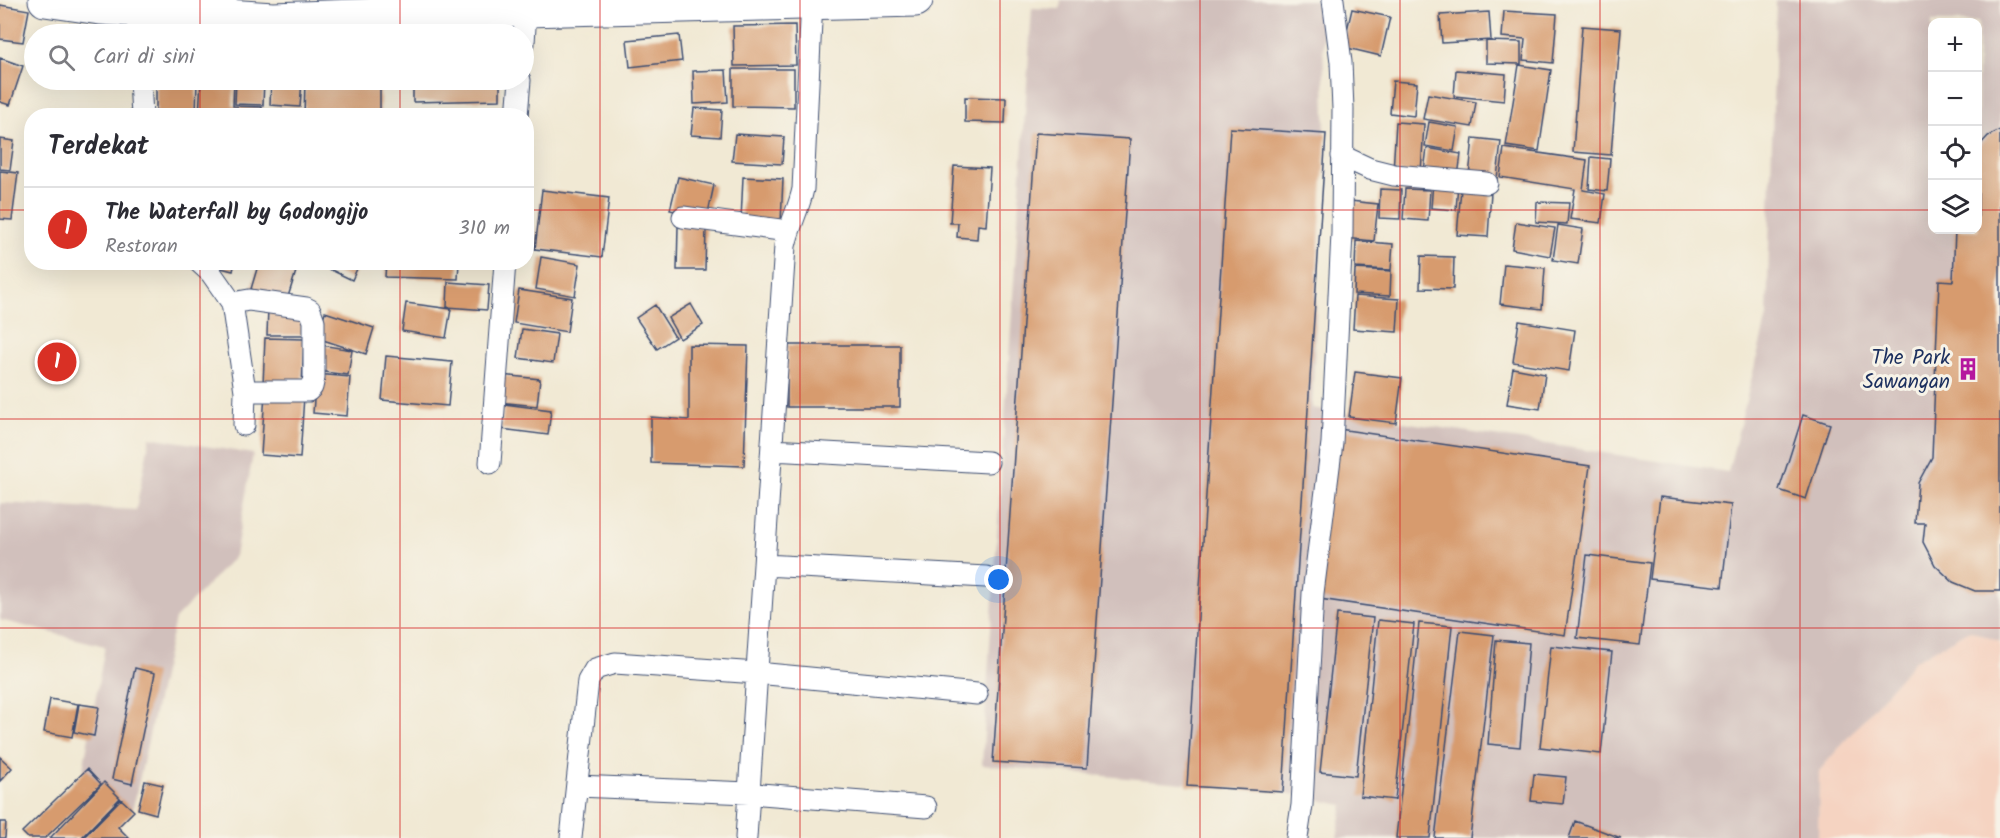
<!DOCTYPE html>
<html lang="id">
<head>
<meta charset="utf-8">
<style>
	body { margin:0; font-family:Kalam,sans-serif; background:#f7f7f7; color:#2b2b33 }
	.controls { position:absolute; right:18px; top:18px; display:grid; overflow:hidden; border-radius:12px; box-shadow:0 6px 24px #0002 }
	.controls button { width:54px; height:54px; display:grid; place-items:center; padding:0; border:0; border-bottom:2px solid #e1e1e2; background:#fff; color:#2b2b33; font:30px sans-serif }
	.you { position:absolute; left:999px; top:580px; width:21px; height:21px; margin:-15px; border:4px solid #fff; border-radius:50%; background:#1a73e8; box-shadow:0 0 0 9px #1a73e833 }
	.badge { display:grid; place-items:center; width:39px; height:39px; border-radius:50%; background:#d93025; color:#fff; font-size:20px; font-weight:700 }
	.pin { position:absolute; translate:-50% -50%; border:3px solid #fff; box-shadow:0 2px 6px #0006 }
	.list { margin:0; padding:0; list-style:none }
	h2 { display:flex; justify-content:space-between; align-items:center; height:78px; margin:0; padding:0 24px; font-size:26px }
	h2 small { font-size:20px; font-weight:400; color:#7c7c81 }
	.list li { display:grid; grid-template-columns:39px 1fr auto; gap:18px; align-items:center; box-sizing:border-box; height:84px; padding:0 24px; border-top:2px solid #e1e1e2 }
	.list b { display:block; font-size:22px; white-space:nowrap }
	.list p { margin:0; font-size:20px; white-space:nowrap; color:#7c7c81 }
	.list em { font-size:20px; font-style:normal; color:#7c7c81 }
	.icon { flex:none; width:33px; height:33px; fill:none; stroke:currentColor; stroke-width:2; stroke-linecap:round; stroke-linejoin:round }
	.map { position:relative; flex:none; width:2000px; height:838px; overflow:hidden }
	.search { position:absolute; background:#fff; box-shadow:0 6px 24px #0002; left:24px; top:24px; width:510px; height:66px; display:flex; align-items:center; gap:15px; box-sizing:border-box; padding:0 21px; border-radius:33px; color:#7c7c81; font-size:22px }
	.panel { position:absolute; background:#fff; box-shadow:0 6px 24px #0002; left:24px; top:108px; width:510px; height:162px; border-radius:24px }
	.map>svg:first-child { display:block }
	.built { fill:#f5d3c1 }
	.industrial { fill:#d1c0bc; fill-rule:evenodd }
	.building { fill:#d79b6e }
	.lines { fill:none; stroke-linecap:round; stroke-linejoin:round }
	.street-casing { stroke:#3b4b70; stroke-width:23 }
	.highway-casing { stroke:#3b4b70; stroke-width:35 }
	.street { stroke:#fff; stroke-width:21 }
	.highway { stroke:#fff; stroke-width:33 }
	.grid { fill:none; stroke:#d62828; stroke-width:1.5; stroke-opacity:0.55 }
	.labels { text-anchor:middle; stroke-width:6; stroke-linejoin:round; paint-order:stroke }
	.poi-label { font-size:21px; fill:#1b2f5e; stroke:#f7f3e8; text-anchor:end }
</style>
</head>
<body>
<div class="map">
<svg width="2000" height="838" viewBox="0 0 2000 838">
	<rect width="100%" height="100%" fill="#f7f3e8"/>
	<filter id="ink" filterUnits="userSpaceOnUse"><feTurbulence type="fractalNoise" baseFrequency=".0167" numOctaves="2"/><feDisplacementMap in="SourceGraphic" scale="12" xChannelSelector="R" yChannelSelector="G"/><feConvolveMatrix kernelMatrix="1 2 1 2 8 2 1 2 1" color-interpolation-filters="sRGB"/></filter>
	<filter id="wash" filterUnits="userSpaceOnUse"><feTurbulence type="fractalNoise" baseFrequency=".008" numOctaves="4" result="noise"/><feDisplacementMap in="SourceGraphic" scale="24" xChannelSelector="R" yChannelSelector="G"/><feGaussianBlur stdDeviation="1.35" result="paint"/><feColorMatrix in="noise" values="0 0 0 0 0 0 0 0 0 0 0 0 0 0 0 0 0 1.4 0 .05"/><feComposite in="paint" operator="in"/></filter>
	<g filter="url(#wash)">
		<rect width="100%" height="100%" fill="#f1e9d4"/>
		<!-- built -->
		<path class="built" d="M1970 630 2000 642V838H1818L1819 771 1914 661Z"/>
		<!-- industrial -->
		<path class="industrial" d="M1061 0H1322L1325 117 1312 408 1728 472 1767 317 1776 0H2000V642L1970 630 1914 661 1819 771 1818 838H1337L1343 805 1282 792 982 765 1032 8 1060 9ZM1932 22H1978V230H1932Z
			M150 437 253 454 235 556 175 619 132 812 83 770 105 646 0 620V503L136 510Z"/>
		<g id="blocks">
			<!-- building -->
			<path class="building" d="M0 5 29 10 23 42 0 39Z
				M1352 9 1390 17 1381 56 1343 47Z
				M1504 11 1557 14 1553 63 1523 60 1525 39 1502 37Z
				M1489 12 1491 40 1442 43 1440 15Z
				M165 20 204 21 203 34H165Z
				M795 25 796 65 734 66 733 26Z
				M1582 26 1621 29 1611 155 1573 152Z
				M679 35 682 61 630 67 627 40Z
				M1486 41 1521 42V64L1486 63Z
				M0 58 23 66 10 105 0 102Z
				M1519 65 1551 70 1539 151 1506 146Z
				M733 69H794V107L733 106Z
				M726 70 728 102 694 104 693 71Z
				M1456 70 1506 74 1504 101 1454 96Z
				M156 80H197L196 115 156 114Z
				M201 80H234L233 106 262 107 261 116H199Z
				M236 80H264L263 105 235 104Z
				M271 80H302L300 107 270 105Z
				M305 80H380V116H304Z
				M413 80H500V100L413 102Z
				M1393 81 1417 83 1414 116 1390 113Z
				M1428 94 1476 102 1472 127 1423 119Z
				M965 97 1006 98 1005 123 965 122Z
				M694 108 722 110 720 137 691 135Z
				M267 110 302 111V116H267Z
				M1396 122 1424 124 1421 173 1393 172Z
				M1429 122 1458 127 1454 151 1425 146Z
				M1230 128 1326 134 1283 792 1187 786Z
				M2000 130V591H1975L1953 582 1935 565 1923 542 1925 523H1915L1918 483 1932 457 1939 280 1953 281 1955 230H1978V147L1988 136Z
				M1036 133 1130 139 1087 768 993 762Z
				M735 134 784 137 782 164 732 161Z
				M1473 138 1501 141 1497 179 1469 176Z
				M0 139 14 141 10 170 0 169Z
				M1427 148 1461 154 1458 176 1424 171Z
				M1504 148 1587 160 1583 190 1605 194 1601 223 1570 219 1575 189 1500 177Z
				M1591 157 1610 159 1607 191 1589 189Z
				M954 166 990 168 986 226 978 225 977 239 957 237 958 223H950Z
				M0 171 18 173 12 220 0 219Z
				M678 177 714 185 707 218 670 210Z
				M743 177 783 179 781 222 741 220Z
				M1433 182 1458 184 1456 210 1431 208Z
				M1380 189 1401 190 1400 219 1379 218Z
				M1405 189 1430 190 1428 221 1403 219Z
				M1461 189 1491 192 1488 237 1457 235Z
				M542 190 609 198 602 257 535 249Z
				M1350 201 1378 204 1374 241 1345 238Z
				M1537 202 1569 203 1567 224 1536 222Z
				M1516 222 1555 228 1550 256 1512 249Z
				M1558 225 1583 229 1578 264 1553 260Z
				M678 226 706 227 705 270H677Z
				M1356 241 1393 244 1391 270 1355 268Z
				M1421 256 1454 257 1453 289 1420 288Z
				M541 257 580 264 575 296 536 289Z
				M218 262H235L233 271 217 267Z
				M259 262H288L298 265 287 300 251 289Z
				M322 262H360L352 280 321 265Z
				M386 262H459L458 279 385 277Z
				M1504 264 1545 268 1542 309 1500 304Z
				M1355 269 1391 271 1390 296 1354 294Z
				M448 282 489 285 487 310 447 307Z
				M519 290 572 298 567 332 514 323Z
				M1355 296 1399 299 1397 332 1353 329Z
				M406 303 451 309 446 338 402 331Z
				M691 304 703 325 680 339 668 318Z
				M655 305 675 337 657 349 636 318Z
				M268 308H304V335H267Z
				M325 312 374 328 366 354 317 338Z
				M1519 321 1575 330 1569 371 1513 362Z
				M522 329 557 334 553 363 518 358Z
				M265 338 304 339 302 386 263 385Z
				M321 345 352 350 348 375 317 371Z
				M689 345 748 346 744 466 651 463V417L689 420Z
				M787 345H900V407H787Z
				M386 356 452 362 448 406 382 400Z
				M1513 368 1545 374 1540 409 1507 404Z
				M1355 372 1402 378 1396 423 1349 417Z
				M316 374 350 377 347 416 313 413Z
				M501 375 540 379 537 406 498 402Z
				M265 393 304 396 300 458 261 455Z
				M504 404 551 410 548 435 501 429Z
				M1803 415 1830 424 1806 499 1779 490Z
				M1339 429 1590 466 1565 635 1313 598Z
				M1660 497 1731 505 1722 587 1650 579Z
				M1587 555 1650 563 1640 645 1577 638Z
				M1337 614 1373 618 1356 776 1320 772Z
				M1378 620 1414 624 1395 800 1360 796Z
				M1419 623 1452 626 1430 838H1396Z
				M1460 631 1494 635 1470 838H1435Z
				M1496 640 1529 643 1520 747 1488 744Z
				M1551 646 1612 652 1601 754 1540 747Z
				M135 668 155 673 132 784 112 779Z
				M50 699 78 704 72 737 44 732Z
				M79 704 99 707 94 736 74 732Z
				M0 757 12 768 0 781Z
				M87 769 101 784 45 838H28L22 832Z
				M1534 774 1566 777 1563 804 1531 801Z
				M145 781 163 785 156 814 138 809Z
				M104 782 120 798 81 838H50Z
				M121 799 134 811 118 827 129 838H83Z
				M1575 821 1621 838H1569Z
				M0 822H6L5 838H0Z"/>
		</g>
	</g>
	<g filter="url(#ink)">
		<use href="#blocks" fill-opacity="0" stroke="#3b4b70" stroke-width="1.5"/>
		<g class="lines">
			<!-- street casing -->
			<g class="street-casing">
				<path id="street" d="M137 11 138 34
					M524 43 526 10
					M140 80 142 116
					M517 116 520 80
					M1342 156 1370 169 1394 175 1487 183
					M683 217 788 231
					M199 262 211 273 232 303 245 391 244 425
					M232 303 249 300 306 308 310 310 314 321V378L312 387 308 391H245
					M772 450 988 462
					M490 463 505 262
					M764 565 986 577
					M577 786 749 793 926 807
					M571 838 588 681 595 669 615 663 757 673 977 694
					M746 838 785 246C789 226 799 209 803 189L812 0
					M1297 838 1302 805 1313 593 1332 443 1342 233 1343 109 1341 62 1333 0"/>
			</g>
			<!-- highway casing -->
			<g class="highway-casing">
				<path id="highway" d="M45 0 100 8 273 19 526 10 916 0"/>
			</g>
			<!-- street -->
			<use href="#street" class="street"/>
			<!-- highway -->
			<use href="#highway" class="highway"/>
		</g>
	</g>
	<!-- grid -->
	<path class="grid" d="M200 0V34M400 0V34M600 0V838M800 0V838M1000 0V838M1200 0V838M1400 0V838M1600 0V838M1800 0V838M200 80V116M400 80V116M0 210H32M526 210H1932M1978 210H2000M200 262V838M400 262V838M0 419H2000M0 628H2000"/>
	<!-- icons -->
	<defs>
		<g id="building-bare" transform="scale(1.8)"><path d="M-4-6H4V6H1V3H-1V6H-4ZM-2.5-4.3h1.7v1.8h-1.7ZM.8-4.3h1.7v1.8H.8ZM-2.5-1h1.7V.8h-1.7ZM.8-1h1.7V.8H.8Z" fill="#b5179e" stroke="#f7f3e8" stroke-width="2.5" paint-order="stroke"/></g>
	</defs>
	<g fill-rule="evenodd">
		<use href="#building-bare" x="1968" y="369"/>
	</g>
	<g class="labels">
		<!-- poi labels -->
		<g class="poi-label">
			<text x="1950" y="364">The Park<tspan x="1950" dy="24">Sawangan</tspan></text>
		</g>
	</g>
</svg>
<div class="controls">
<button>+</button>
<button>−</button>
<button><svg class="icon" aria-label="locate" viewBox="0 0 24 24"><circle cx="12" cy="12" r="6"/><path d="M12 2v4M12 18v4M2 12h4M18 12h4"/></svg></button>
<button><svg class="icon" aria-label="layers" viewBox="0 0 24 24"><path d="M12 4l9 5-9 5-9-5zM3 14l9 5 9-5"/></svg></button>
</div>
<div class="you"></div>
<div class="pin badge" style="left:57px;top:362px">1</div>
<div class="search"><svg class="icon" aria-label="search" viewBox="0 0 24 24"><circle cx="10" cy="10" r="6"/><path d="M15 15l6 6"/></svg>Cari di sini</div>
<section class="panel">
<h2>Terdekat<small></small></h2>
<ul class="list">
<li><span class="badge">1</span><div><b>The Waterfall by Godongijo</b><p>Restoran</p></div><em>310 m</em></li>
</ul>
</section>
</div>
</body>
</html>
